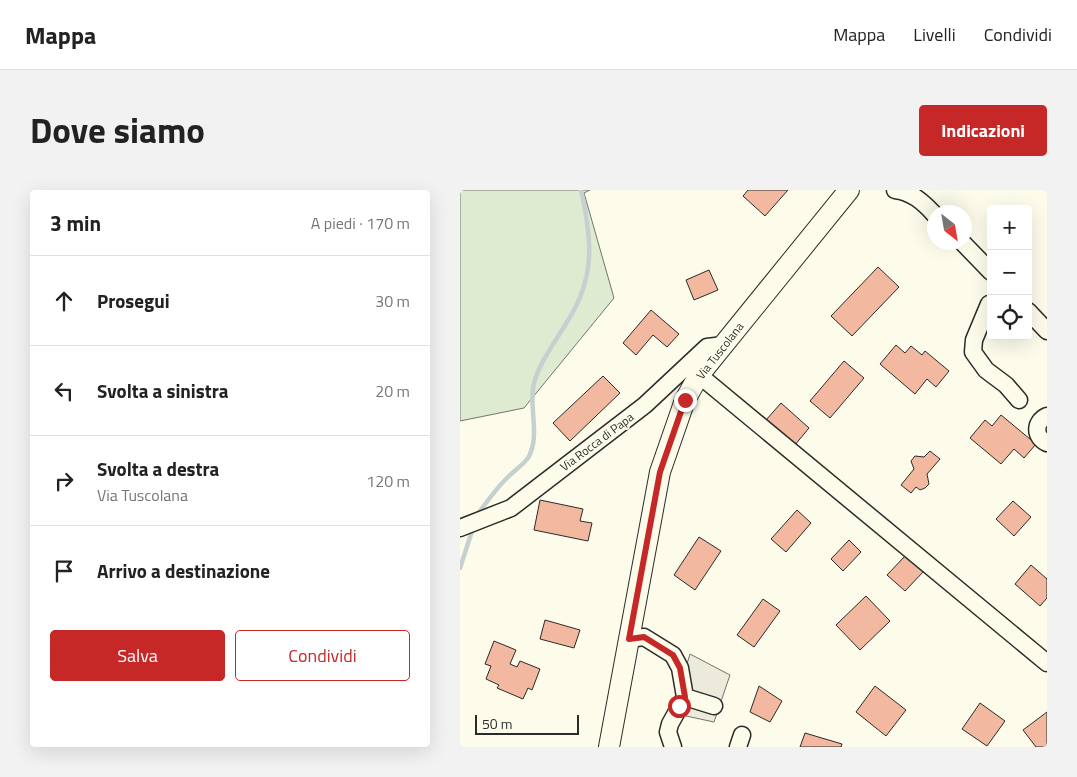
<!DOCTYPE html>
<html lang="it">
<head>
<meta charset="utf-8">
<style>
	body { margin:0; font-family:"Titillium Web",sans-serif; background:#f2f2f2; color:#222 }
	.controls { position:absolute; right:15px; top:15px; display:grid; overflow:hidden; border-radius:5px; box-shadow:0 5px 20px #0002 }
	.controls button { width:45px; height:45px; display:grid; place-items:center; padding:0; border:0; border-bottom:1px solid #e0e0e0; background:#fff; color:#222; font:25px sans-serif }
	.compass { position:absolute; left:467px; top:15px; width:45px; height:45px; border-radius:50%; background:#fff; box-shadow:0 5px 20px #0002; rotate:149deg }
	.scale { position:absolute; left:15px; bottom:12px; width:104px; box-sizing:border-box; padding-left:5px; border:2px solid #2b2b2b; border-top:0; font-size:14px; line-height:18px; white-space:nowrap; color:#2b2b2b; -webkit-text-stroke:4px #fdfbea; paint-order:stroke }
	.stop { position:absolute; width:15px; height:15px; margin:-11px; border:4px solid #c62828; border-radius:50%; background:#fff }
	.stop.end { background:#c62828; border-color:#fff; box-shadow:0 1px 5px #0008 }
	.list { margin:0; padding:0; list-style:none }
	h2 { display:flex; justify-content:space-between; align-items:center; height:65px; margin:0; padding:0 20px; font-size:21px }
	h2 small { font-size:16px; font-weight:400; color:#767676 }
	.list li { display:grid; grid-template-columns:32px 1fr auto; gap:15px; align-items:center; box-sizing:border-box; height:90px; padding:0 20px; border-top:1px solid #e0e0e0 }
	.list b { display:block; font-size:19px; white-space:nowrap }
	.list p { margin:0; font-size:16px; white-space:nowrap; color:#767676 }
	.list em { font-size:16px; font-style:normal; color:#767676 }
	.actions { display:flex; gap:10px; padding:15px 20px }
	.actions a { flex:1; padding:11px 0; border:1px solid #c62828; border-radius:5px; text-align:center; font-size:18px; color:#c62828 }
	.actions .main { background:#c62828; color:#fff }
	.icon { flex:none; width:28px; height:28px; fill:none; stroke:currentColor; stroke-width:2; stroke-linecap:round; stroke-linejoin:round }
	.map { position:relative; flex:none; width:587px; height:557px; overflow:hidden; border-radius:5px }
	header { display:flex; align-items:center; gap:30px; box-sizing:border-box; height:70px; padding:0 25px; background:#fff; border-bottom:1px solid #e0e0e0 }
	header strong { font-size:24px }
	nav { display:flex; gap:28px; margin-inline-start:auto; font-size:18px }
	.intro { display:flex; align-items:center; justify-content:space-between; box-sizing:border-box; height:120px; padding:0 30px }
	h1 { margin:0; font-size:35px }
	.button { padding:12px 22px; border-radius:5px; background:#c62828; color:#fff; font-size:18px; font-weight:700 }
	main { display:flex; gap:30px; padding:0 30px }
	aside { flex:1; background:#fff; border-radius:5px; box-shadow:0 5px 20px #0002 }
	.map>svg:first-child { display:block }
	.green { fill:#deebd1; stroke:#74746e }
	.parking { fill:#eceadb; stroke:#74746e }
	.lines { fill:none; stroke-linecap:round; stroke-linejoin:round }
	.stream { stroke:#c7d0d0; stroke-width:4.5 }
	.building { fill:#f2b8a0; stroke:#2b2b2b }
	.minor-casing { stroke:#2b2b2b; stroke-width:19 }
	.major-casing { stroke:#2b2b2b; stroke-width:22 }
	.minor { stroke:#fdfbea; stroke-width:16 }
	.major { stroke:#fdfbea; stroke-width:20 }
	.route { stroke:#c62828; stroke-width:6 }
	.labels { text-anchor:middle; stroke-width:4; stroke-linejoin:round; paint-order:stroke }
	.street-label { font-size:12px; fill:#2b2b2b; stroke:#fdfbea }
</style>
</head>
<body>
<header>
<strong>Mappa</strong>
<nav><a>Mappa</a><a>Livelli</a><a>Condividi</a></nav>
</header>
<div class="intro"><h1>Dove siamo</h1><a class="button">Indicazioni</a></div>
<main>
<aside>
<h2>3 min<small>A piedi · 170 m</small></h2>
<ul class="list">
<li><svg class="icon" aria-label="ahead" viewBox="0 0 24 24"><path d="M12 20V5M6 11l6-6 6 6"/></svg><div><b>Prosegui</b></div><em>30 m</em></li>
<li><svg class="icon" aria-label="left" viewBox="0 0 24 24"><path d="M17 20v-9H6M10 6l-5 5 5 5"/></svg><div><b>Svolta a sinistra</b></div><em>20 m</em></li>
<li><svg class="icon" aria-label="right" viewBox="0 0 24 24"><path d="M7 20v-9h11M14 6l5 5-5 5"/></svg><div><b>Svolta a destra</b><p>Via Tuscolana</p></div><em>120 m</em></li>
<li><svg class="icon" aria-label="arrive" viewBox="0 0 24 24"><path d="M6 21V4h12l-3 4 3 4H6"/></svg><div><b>Arrivo a destinazione</b></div></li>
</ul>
<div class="actions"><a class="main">Salva</a><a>Condividi</a></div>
</aside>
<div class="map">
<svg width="587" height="557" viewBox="0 0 587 557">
	<rect width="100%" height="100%" fill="#fdfbea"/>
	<!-- green -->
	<path class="green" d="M0 0H130L124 3 154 108 64 218 0 231Z"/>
	<!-- parking -->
	<path class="parking" d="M230 464 270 485 254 532 212 523Z"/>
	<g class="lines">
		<!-- stream -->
		<path class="stream" d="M17 325C26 313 35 300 46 289 52 282 62 276 68 268 81 246 68 216 74 193 80 171 96 151 107 132 136 87 132 50 121 0
			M0 378 12 341"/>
	</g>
	<!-- building -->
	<path class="building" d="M288 0H328L305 26 283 6Z
		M418 77 439 97 392 146 371 126Z
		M249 80 258 100 234 110 226 90Z
		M191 120 219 144 207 157 193 145 176 165 163 153Z
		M436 155 445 163 451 156 462 165 465 161 489 181 476 197 467 189 455 204 420 174Z
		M384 171 404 188 370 228 350 211Z
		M143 186 160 203 110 251 93 233Z
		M321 213 349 238 334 256 306 230Z
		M541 225 576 254 564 268 554 259 541 274 510 248 525 230 532 236Z
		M470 261 480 269 467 284 469 294 465 298 460 300 456 297 451 303 441 295 454 279 451 271 455 266 464 267Z
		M80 310 123 319 120 331 132 333 128 351 74 340Z
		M553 311 571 327 554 346 536 329Z
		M337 320 351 333 326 362 311 349Z
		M239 347 261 361 235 400 214 385Z
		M389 350 401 362 383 381 371 369Z
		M446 365 464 381 445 401 427 385Z
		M571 375 587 389V408L580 416 555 394Z
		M406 406 430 431 400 460 376 435Z
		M303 409 320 421 294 457 277 445Z
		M85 430 120 440 114 458 80 449Z
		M34 451 56 460 50 474 57 477 60 471 80 479 72 500 68 498 63 509 37 498 39 495 26 489 31 476 25 474Z
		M299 496 322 511 310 532 290 522Z
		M415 496 446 520 426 546 396 522Z
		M520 513 545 531 527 556 502 539Z
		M587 522V555L584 557H576L563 540Z
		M345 543 382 554 381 557H340Z"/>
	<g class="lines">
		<!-- minor casing -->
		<g class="minor-casing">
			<path id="minor" d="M435 0C452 2 463 12 474 24
				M502 52 531 82
				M529 114 514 150 513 162 526 180 546 195 559 210
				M568 121 587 141
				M239 185 587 473
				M587 226C574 232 574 247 587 253
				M0 338 51 318 185 215 247 157 264 155
				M169 449 184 447 213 465 220 478 225 507 254 516
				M213 557 208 542 210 534 225 507
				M278 557 282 545"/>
		</g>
		<!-- major casing -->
		<g class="major-casing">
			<path id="major" d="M149 557 200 282 225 210 239 185 389 0"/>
		</g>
		<!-- minor -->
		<use href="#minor" class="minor"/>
		<!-- major -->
		<use href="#major" class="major"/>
	</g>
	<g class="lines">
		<!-- route -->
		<path class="route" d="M219 516 225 507 220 478 213 465 184 447 169 449 200 282 225 210"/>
	</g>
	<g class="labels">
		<!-- street labels -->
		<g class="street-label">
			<text transform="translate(260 161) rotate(-52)" y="4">Via Tuscolana</text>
			<text transform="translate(137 252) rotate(-37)" y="4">Via Rocca di Papa</text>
		</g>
	</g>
</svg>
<div class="controls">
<button>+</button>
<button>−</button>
<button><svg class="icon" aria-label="locate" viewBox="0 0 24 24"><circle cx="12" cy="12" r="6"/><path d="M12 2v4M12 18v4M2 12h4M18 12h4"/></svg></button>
</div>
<svg class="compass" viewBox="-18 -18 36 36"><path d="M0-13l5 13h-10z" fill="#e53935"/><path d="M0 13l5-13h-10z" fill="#767676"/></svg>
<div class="scale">50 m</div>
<div class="stop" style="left:219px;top:516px"></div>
<div class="stop end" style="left:225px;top:210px"></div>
</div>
</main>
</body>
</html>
